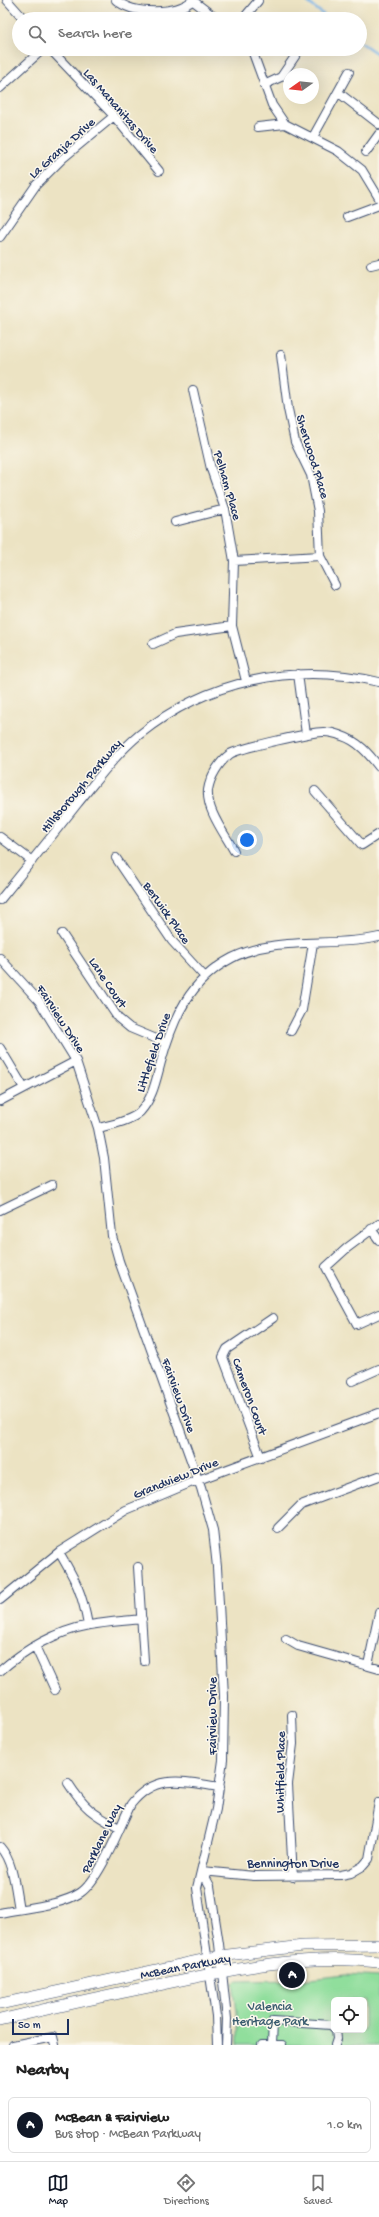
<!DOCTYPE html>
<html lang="en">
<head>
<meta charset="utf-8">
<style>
	body { margin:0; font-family:"Gochi Hand",sans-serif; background:#f6f6f6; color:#222 }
	.controls { position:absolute; right:12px; bottom:12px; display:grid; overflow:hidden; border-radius:6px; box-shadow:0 4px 16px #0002 }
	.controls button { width:36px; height:36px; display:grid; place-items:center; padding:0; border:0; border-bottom:1px solid #e0e0e0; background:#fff; color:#222; font:20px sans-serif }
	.compass { position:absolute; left:283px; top:68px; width:36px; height:36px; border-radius:50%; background:#fff; box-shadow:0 4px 16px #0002; rotate:255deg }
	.scale { position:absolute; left:12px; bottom:10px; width:57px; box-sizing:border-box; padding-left:4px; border:2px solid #1b2f5e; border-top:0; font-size:11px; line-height:14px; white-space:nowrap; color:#1b2f5e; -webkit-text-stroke:3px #fbf7ec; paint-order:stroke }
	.you { position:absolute; left:247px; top:840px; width:14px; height:14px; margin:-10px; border:3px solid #fff; border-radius:50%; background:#1a73e8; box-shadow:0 0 0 6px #1a73e833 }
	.badge { display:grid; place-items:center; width:26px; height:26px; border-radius:50%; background:#111827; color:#fff; font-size:13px; font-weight:700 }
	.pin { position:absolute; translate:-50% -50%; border:2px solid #fff; box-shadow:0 1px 4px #0006 }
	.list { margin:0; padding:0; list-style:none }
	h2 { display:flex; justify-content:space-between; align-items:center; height:52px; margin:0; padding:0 16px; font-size:17px }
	h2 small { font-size:13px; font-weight:400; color:#767676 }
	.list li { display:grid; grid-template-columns:26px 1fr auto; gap:12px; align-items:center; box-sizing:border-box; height:56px; margin:0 8px 8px; padding:0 8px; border:1px solid #e0e0e0; border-radius:6px }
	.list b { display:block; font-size:15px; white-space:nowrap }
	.list p { margin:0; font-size:13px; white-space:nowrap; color:#767676 }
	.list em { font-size:13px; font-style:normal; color:#767676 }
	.icon { flex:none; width:22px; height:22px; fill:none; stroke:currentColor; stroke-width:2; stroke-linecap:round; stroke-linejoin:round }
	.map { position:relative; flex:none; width:379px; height:2045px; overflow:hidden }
	.search { position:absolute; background:#fff; box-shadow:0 4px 16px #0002; left:12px; right:12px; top:12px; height:44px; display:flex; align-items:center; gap:10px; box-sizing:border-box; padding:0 14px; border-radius:22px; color:#767676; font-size:15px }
	.sheet { height:116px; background:#fff }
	nav { display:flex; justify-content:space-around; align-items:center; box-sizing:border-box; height:56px; border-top:1px solid #e0e0e0; background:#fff; font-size:11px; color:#767676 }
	nav a { display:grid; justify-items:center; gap:2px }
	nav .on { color:#111827 }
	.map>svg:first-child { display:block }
	.green { fill:#90de9c; stroke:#56867d; fill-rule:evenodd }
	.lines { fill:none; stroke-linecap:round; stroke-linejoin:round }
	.stream { stroke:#76b3e8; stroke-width:2.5 }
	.minor-casing { stroke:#3a4a6d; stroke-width:10 }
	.major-casing { stroke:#3a4a6d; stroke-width:12 }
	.minor { stroke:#fff; stroke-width:8 }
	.major { stroke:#fff; stroke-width:11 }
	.labels { text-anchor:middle; stroke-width:3; stroke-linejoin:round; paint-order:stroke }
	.street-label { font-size:13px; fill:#1b2f5e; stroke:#fbf7ec }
	.park-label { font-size:13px; fill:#385b6e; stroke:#fbf7ec }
</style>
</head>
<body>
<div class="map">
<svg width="379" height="2045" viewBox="0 0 379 2045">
	<rect width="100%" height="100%" fill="#fbf7ec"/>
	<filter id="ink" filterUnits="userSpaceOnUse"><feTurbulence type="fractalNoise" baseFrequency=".025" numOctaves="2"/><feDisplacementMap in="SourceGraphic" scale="8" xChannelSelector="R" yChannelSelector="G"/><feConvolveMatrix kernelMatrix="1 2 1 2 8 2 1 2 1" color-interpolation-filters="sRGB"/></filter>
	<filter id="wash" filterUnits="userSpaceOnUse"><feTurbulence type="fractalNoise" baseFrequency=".012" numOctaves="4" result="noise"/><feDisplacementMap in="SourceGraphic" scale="16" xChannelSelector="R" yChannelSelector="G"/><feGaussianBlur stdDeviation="0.9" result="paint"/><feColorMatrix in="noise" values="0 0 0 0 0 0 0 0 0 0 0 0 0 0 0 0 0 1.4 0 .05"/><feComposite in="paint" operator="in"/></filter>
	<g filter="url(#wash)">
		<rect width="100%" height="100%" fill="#ece3c3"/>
		<!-- green -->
		<path class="green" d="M345 1975 379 1977V2045H237V2011L233 1984 236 1981 302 1980ZM334 2000H364V2030H334Z"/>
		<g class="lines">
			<!-- stream -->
			<path class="stream" d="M305 0 329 19
				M360 42 379 55"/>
		</g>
	</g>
	<g filter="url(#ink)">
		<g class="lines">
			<!-- minor casing -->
			<g class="minor-casing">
				<path id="minor" d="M7 0 24 19
					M116 0C133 15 176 15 193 0
					M192 0 217 19
					M243 19 258 1
					M50 49 114 116 159 171
					M249 49 253 53 272 105 285 124 338 151 362 170 379 198
					M264 85 281 77 300 49
					M0 88 43 49
					M339 93 379 124
					M258 127 285 124
					M313 137 349 72
					M366 152 379 134
					M347 217 379 205
					M0 237 36 185 62 159 114 116
					M371 265 379 263
					M281 355 288 409 295 442 311 475 318 511 320 556 335 585
					M193 390 211 469 225 509 234 561 232 626 246 681
					M175 522 225 509
					M234 561 320 556
					M153 644 175 634 232 626
					M298 674 306 734
					M315 791 362 845 379 834
					M0 837 32 861
					M234 851C225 834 206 810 208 790 210 777 219 762 230 754 238 749 314 731 324 732 330 732 337 734 342 736 358 741 369 754 379 767
					M116 858 172 941 204 976
					M0 900C26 868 52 836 78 803 97 780 115 755 139 735 207 680 294 662 379 682
					M62 934 118 1018 130 1028 166 1043
					M0 958 39 1001 76 1061 98 1128 104 1158 112 1236 119 1261 201 1488 213 1530 217 1567 224 1696 223 1760 216 1809 197 1888 216 2016 217 2045
					M291 1031 302 1010 313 943
					M0 1048 24 1088
					M0 1101 76 1061
					M98 1128C110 1125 131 1121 140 1112 153 1098 156 1080 161 1062 173 1018 190 980 232 958 276 935 332 948 379 937
					M0 1210 52 1185
					M379 1224 347 1248 326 1267 357 1324 379 1314
					M371 1229 379 1240
					M352 1381 379 1369
					M261 1458 223 1357 227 1349 273 1318
					M278 1528 301 1505 379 1476
					M59 1552C76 1581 82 1592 88 1625
					M138 1567 144 1661
					M0 1600 59 1552 126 1510 190 1483 379 1413
					M286 1639 298 1646 379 1669
					M35 1646 55 1690
					M368 1665 379 1613
					M0 1671C25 1649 57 1631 90 1625 107 1622 125 1621 142 1619
					M292 1715 293 1744 288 1784 293 1877
					M68 1783C84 1808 93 1814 119 1828
					M0 1847C14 1863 15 1889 19 1909
					M202 1871 254 1876 341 1875 351 1873 363 1866 369 1859 379 1802
					M202 1871 210 1886 219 1944 227 2019 226 2045
					M0 1913C23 1908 60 1906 80 1893 100 1880 120 1826 131 1804 156 1772 185 1782 220 1787
					M272 2044 273 2021 331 2025 334 2028
					M13 2045 53 2037 55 2045
					M262 2045H282
					M335 2045 337 2039 336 2030"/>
			</g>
			<!-- major casing -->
			<g class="major-casing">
				<path id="major" d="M0 2004 220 1956 303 1946 379 1945
					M0 2020C54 2007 108 1995 163 1984 233 1969 307 1953 379 1962"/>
			</g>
			<!-- minor -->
			<use href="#minor" class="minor"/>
			<!-- major -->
			<use href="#major" class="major"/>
		</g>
	</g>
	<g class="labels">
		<!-- street labels -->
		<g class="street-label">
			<text transform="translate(122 110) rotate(49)" y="5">Las Mananitas Drive</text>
			<text transform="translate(61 147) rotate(-42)" y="5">La Granja Drive</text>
			<text transform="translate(314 456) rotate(73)" y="5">Sherwood Place</text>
			<text transform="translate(229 485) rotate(74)" y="5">Pelham Place</text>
			<text transform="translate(80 785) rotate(-50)" y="5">Hillsborough Parkway</text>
			<text transform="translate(168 912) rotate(55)" y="5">Berwick Place</text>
			<text transform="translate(109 982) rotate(56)" y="5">Lane Court</text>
			<text transform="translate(62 1018) rotate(57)" y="5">Fairview Drive</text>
			<text transform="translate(152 1052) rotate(-71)" y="5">Littlefield Drive</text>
			<text transform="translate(180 1395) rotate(70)" y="5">Fairview Drive</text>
			<text transform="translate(251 1396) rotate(70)" y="5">Cameron Court</text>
			<text transform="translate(175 1477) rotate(-22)" y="5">Grandview Drive</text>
			<text transform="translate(211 1716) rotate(-90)" y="5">Fairview Drive</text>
			<text transform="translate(279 1772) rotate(-89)" y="5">Whitfield Place</text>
			<text transform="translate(100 1838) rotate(-64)" y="5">Parklane Way</text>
			<text x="293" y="1867">Bennington Drive</text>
			<text transform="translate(185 1965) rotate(-11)" y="5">McBean Parkway</text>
		</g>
		<!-- park labels -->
		<g class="park-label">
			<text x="270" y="2010">Valencia<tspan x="270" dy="15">Heritage Park</tspan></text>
		</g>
	</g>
</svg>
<div class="controls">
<button><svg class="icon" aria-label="locate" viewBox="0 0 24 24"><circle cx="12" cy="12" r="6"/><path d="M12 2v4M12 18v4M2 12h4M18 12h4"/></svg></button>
</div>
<svg class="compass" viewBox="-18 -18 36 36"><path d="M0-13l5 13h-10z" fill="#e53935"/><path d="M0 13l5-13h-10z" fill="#767676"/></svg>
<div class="scale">50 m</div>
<div class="you"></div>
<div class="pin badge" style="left:292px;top:1975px">A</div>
<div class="search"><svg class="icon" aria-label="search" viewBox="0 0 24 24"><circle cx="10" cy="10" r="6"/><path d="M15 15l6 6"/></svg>Search here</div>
</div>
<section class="sheet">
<h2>Nearby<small></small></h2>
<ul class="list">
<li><span class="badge">A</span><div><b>McBean &amp; Fairview</b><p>Bus stop · McBean Parkway</p></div><em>1.0 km</em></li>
</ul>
</section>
<nav>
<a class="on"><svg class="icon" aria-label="map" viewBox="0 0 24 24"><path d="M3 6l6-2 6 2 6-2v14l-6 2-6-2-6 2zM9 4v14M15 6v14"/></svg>Map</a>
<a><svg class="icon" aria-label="directions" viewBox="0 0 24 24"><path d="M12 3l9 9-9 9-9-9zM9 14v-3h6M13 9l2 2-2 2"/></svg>Directions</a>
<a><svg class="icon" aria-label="saved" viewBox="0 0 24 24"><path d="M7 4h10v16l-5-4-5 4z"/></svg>Saved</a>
</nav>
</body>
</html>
